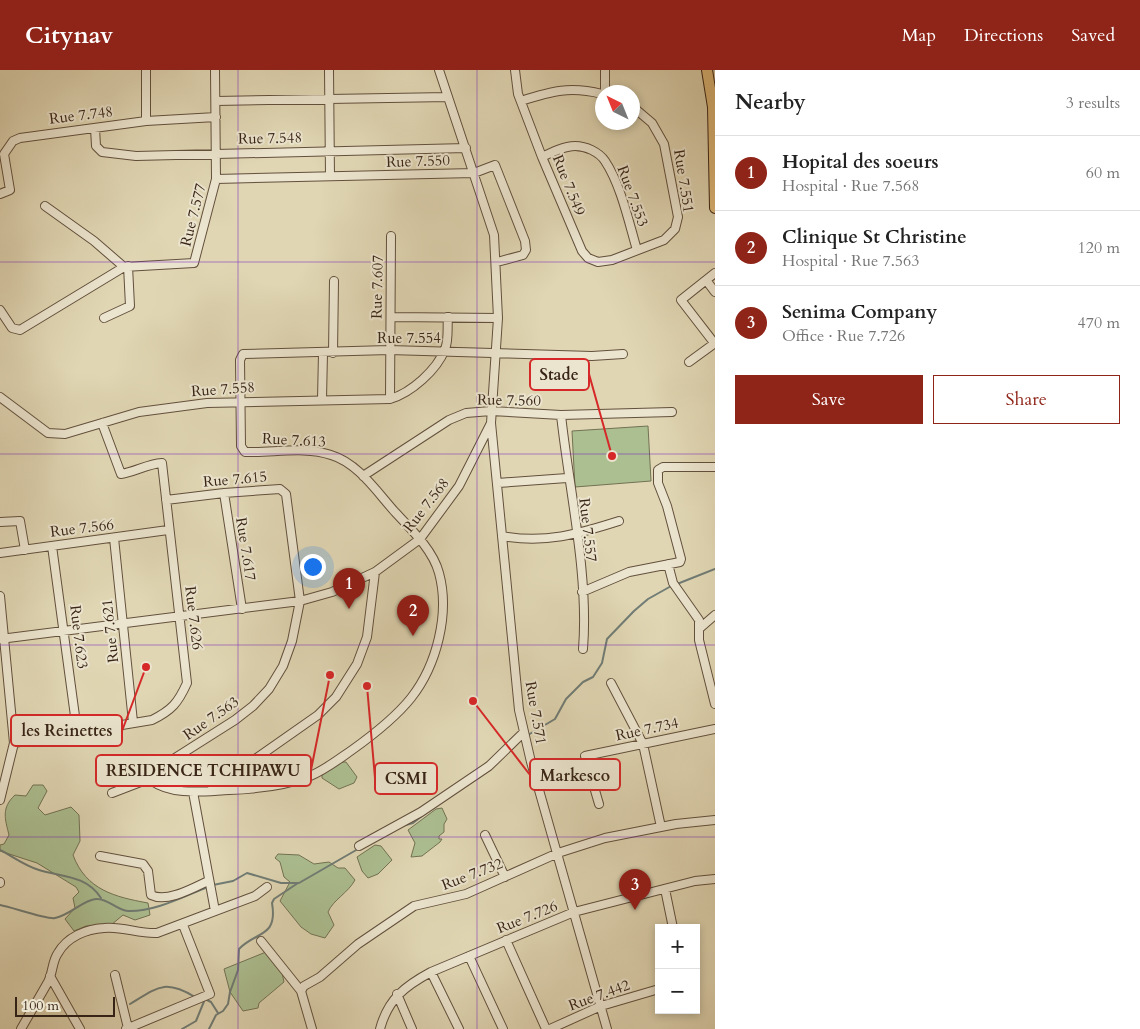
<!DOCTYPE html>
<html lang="en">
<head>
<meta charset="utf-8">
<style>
	body { margin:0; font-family:Cardo,serif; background:#f6f6f6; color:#222 }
	.controls { position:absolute; right:15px; bottom:15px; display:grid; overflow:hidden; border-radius:0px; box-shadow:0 2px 8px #0003 }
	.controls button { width:45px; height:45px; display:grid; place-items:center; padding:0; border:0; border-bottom:1px solid #e0e0e0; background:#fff; color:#222; font:25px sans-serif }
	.compass { position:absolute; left:595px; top:15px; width:45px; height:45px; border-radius:50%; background:#fff; box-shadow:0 2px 8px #0003; rotate:317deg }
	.scale { position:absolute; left:15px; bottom:12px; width:100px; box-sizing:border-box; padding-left:5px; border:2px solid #382416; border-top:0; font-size:14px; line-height:18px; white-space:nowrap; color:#382416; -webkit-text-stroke:4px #ebe4ce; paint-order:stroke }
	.you { position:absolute; left:312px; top:496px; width:18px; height:18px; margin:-12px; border:4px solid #fff; border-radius:50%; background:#1a73e8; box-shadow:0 0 0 8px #1a73e833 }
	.badge { display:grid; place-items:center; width:32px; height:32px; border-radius:50%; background:#8f2418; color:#fff; font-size:16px; font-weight:700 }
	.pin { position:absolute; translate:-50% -41px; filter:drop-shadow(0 1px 2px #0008) }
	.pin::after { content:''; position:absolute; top:26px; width:18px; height:15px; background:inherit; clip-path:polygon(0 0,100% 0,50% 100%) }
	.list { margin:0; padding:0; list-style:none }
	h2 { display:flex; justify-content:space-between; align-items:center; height:65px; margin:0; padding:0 20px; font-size:21px }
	h2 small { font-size:16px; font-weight:400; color:#767676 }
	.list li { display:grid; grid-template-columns:32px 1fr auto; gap:15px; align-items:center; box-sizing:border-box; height:75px; padding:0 20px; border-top:1px solid #e0e0e0 }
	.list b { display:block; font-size:19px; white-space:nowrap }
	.list p { margin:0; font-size:16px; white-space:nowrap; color:#767676 }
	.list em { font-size:16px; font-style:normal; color:#767676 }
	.actions { display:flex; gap:10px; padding:15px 20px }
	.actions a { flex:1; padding:11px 0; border:1px solid #8f2418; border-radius:0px; text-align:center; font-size:18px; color:#8f2418 }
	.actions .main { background:#8f2418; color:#fff }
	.map { position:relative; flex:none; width:715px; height:959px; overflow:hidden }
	header { display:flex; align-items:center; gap:30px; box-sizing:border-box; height:70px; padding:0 25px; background:#8f2418; color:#fff }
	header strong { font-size:24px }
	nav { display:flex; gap:28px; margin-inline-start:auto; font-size:18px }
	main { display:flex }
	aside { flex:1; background:#fff }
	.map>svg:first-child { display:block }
	.green { fill:#acbf91; stroke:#727254 }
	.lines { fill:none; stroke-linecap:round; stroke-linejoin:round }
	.stream { stroke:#707c75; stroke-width:2 }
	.minor-casing { stroke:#62503d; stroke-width:10 }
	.major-casing { stroke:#382416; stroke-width:12 }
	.minor { stroke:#ebe4ce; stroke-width:8 }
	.major { stroke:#e0bb7a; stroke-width:10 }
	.grid { fill:none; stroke:#7b2cbf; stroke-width:1; stroke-opacity:0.55 }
	.labels { text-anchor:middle; stroke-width:4; stroke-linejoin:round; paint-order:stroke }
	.street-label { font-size:15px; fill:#382416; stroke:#ebe4ce }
	.leader { fill:none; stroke:#d62828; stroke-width:2 }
	.callout-dot { fill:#d62828; stroke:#ebe4ce; stroke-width:2 }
	.callout { fill:#ebe4ce; stroke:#d62828; stroke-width:2 }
	.callout-label { font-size:16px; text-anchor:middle; font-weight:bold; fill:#382416 }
</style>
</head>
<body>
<header>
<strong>Citynav</strong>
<nav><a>Map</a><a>Directions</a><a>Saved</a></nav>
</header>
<main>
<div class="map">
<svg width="715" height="959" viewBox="0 0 715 959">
	<rect width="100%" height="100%" fill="#e0d6b3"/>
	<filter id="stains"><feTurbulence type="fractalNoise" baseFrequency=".004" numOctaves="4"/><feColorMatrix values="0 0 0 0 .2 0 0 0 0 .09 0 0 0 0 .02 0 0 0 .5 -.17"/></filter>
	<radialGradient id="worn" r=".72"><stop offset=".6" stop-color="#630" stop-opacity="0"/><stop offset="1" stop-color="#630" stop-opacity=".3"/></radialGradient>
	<!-- green -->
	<path class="green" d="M648 356 651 411 575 417 572 361Z
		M340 692H346L357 707 354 713 339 719 322 708V705Z
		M33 715H43L47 721 38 738 45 745 71 737 79 745 80 771 73 785C86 820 115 827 148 833L150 845 135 850 123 845 111 855 86 856 74 861 65 849 75 838 73 828 79 822 76 817 37 793 0 781V775L4 774 9 765C5 749 1 738 15 725L26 726Z
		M442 738 447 749 444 754V762L439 766V769H442L440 772 422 786 411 787 415 773 408 760 436 739Z
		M375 775 381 776 392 790 378 804 368 808 362 801 357 787Z
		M278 784 299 785 314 794 329 792 338 798H345L355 810C348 823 333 830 328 842L334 855 325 868 311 864 301 857 280 831 290 812 284 807 280 792 275 788Z
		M266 882 282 903 284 912 259 933 258 938 243 941 230 922 224 899Z"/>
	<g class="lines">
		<!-- stream -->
		<path class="stream" d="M677 514 715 499
			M528 665 555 649 566 629 583 612 593 607 602 593 607 569 634 541 648 529 673 515
			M402 756 413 753 422 746
			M0 780C12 786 25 796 39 800 62 807 86 805 101 828
			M213 815 233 811 247 803 281 813H299L358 779
			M0 835C12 837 47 850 55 848 70 845 83 830 96 829 108 828 116 840 128 841 155 842 184 826 208 817
			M205 929 211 932 218 943
			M130 934C158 917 165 909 195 927
			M182 959 196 951 205 929
			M209 959 216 945 223 941 228 934 230 922 238 900 239 879C256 861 278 868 272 833L274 829 298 813"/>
		<!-- minor casing -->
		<g class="minor-casing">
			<path id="minor" d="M329 0 330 106
				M515 0 518 24 542 87 582 181 588 188 598 192 612 190 664 170 675 159 678 147 664 74 652 53 632 36
				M605 0V22
				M216 31 448 27
				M521 31C552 21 570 16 602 24
				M146 51V0
				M95 58 96 76 102 82 136 86 466 78
				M542 87C552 82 564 76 575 76 586 76 599 82 605 91 621 115 629 153 637 180
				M216 109 474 103 495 95 525 171 526 180 523 185 497 192
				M0 124 10 120 4 84 13 71 20 68 146 51 216 47
				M45 136 94 171 124 197
				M715 203 681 230 715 274
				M706 210 715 222
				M0 240 12 258 20 260 124 197 194 193 216 109 215 0
				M391 247 498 248
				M104 248 130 236 128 196
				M333 283 334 211
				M689 292 715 273
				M0 327 48 363 65 364 139 342 207 333 390 329C411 323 437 300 445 279 449 270 447 257 448 247
				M322 329 323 283
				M390 329 391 166
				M561 345C569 419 589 505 583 579
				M491 353 519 640 531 692 607 959
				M363 406 449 350 466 343 491 341 561 345 672 342
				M498 413 567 408
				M224 423 242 539
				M166 430 224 423 280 419 286 424 300 531 292 571 283 596 269 619 253 636 235 650 153 702 152 711C173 726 205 721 229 720 256 719 285 716 310 706 325 700 339 689 352 680 373 665 395 648 411 628 437 595 450 543 439 503 433 480 411 459 395 442 377 422 358 393 331 385 305 376 273 383 245 382L241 376 240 290 243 284 389 280 592 286 623 284
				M0 452 20 451 25 480
				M502 466C545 474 578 464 619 451
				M114 468 133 652
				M52 476 77 661
				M0 483 168 460
				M668 494 673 513 699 550V570L715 634
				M582 522 629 502 680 492 681 489 667 436 658 413V400L663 397H715
				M0 526 14 673 0 730
				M700 558 715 545
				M0 569 300 531 332 522 375 502 420 469 459 416 491 353 498 248 494 165 439 0
				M611 613 643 674 661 757
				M14 673 152 650C172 640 178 633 187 613L162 393C147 394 135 402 121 404L102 353
				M211 720 318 645 336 627 357 594 367 567 375 502
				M193 722 215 841
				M112 723 151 708
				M599 734 585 686 715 659
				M485 765 505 807
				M359 776 421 742 489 696 524 662
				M100 786 143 794 148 801 151 825C167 833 193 818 208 811
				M0 812V813
				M665 819 673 858
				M506 870 546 959
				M261 871 301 921
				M469 886 503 959
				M431 902 459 959
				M115 905 128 958
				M50 906 80 959
				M397 924 412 959
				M21 959C30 943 39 928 48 912 53 903 52 891 58 883 67 867 86 859 104 858 122 856 139 864 157 863L255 826 267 817
				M126 959 210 924 183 855
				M312 959 301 921 304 916 320 907 358 874 414 836 466 824 558 783 605 768 676 754 715 750
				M380 959C388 929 405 916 431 902L574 842 695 811 715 809
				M550 959 601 936 659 919"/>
		</g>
		<!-- major casing -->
		<g class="major-casing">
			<path id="major" d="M707 0 713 37 715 138"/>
		</g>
		<!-- minor -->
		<use href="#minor" class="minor"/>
		<!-- major -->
		<use href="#major" class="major"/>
	</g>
	<!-- grid -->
	<path class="grid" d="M238 0V959M477 0V959M0 192H715M0 384H715M0 575H715M0 767H715"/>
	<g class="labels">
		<!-- street labels -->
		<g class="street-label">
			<text transform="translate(81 45) rotate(-7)" y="5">Rue 7.748</text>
			<text transform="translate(270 68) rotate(-1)" y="5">Rue 7.548</text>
			<text transform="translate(418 91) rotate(-2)" y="5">Rue 7.550</text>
			<text transform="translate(684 111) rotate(81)" y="5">Rue 7.551</text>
			<text transform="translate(569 115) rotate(68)" y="5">Rue 7.549</text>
			<text transform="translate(633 126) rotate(70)" y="5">Rue 7.553</text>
			<text transform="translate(193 145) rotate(-76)" y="5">Rue 7.577</text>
			<text transform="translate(377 217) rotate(-89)" y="5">Rue 7.607</text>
			<text x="409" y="273">Rue 7.554</text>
			<text transform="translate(223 319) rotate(-4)" y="5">Rue 7.558</text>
			<text transform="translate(509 330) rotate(1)" y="5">Rue 7.560</text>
			<text transform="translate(294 370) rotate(3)" y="5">Rue 7.613</text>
			<text transform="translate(235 409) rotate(-5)" y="5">Rue 7.615</text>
			<text transform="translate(426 435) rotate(-52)" y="5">Rue 7.568</text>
			<text transform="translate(82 458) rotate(-7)" y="5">Rue 7.566</text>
			<text transform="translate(588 460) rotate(83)" y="5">Rue 7.557</text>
			<text transform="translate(246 479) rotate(81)" y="5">Rue 7.617</text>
			<text transform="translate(194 548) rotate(83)" y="5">Rue 7.626</text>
			<text transform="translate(110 561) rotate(-96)" y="5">Rue 7.621</text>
			<text transform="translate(79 567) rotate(83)" y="5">Rue 7.623</text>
			<text transform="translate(536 643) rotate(80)" y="5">Rue 7.571</text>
			<text transform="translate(211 648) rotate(-35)" y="5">Rue 7.563</text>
			<text transform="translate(647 659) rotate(-12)" y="5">Rue 7.734</text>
			<text transform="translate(472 804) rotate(-21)" y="5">Rue 7.732</text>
			<text transform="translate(527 847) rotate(-22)" y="5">Rue 7.726</text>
			<text transform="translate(599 925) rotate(-20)" y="5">Rue 7.442</text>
		</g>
	</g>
	<!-- callouts -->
	<path class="leader" d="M612 386L589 304M146 597L122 661M330 605L311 700M473 631L530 705M367 616L375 708"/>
	<g class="callout-dot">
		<circle cx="612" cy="386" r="5"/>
		<circle cx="146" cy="597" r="5"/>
		<circle cx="330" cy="605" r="5"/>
		<circle cx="473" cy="631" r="5"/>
		<circle cx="367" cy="616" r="5"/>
	</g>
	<g class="callout">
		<rect x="530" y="289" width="59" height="31" rx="5"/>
		<rect x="11" y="645" width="111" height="31" rx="5"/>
		<rect x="96" y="685" width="215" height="31" rx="5"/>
		<rect x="530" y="689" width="90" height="31" rx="5"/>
		<rect x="375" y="693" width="62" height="31" rx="5"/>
	</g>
	<g class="callout-label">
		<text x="559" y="310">Stade</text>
		<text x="67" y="666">les Reinettes</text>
		<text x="203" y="706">RESIDENCE TCHIPAWU</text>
		<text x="575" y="711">Markesco</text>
		<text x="406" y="714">CSMI</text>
	</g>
	<rect width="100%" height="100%" filter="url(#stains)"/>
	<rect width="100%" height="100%" fill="url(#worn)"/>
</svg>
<div class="controls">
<button>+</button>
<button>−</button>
</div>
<svg class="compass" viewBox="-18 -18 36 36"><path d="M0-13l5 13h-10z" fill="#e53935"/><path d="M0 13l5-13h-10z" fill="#767676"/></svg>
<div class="scale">100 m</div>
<div class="you"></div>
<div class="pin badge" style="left:349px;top:539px">1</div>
<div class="pin badge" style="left:413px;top:566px">2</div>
<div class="pin badge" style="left:635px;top:840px">3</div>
</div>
<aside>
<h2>Nearby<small>3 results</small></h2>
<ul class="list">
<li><span class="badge">1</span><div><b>Hopital des soeurs</b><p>Hospital · Rue 7.568</p></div><em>60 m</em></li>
<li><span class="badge">2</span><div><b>Clinique St Christine</b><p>Hospital · Rue 7.563</p></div><em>120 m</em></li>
<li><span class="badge">3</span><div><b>Senima Company</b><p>Office · Rue 7.726</p></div><em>470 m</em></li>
</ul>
<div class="actions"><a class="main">Save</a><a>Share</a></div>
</aside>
</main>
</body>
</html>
